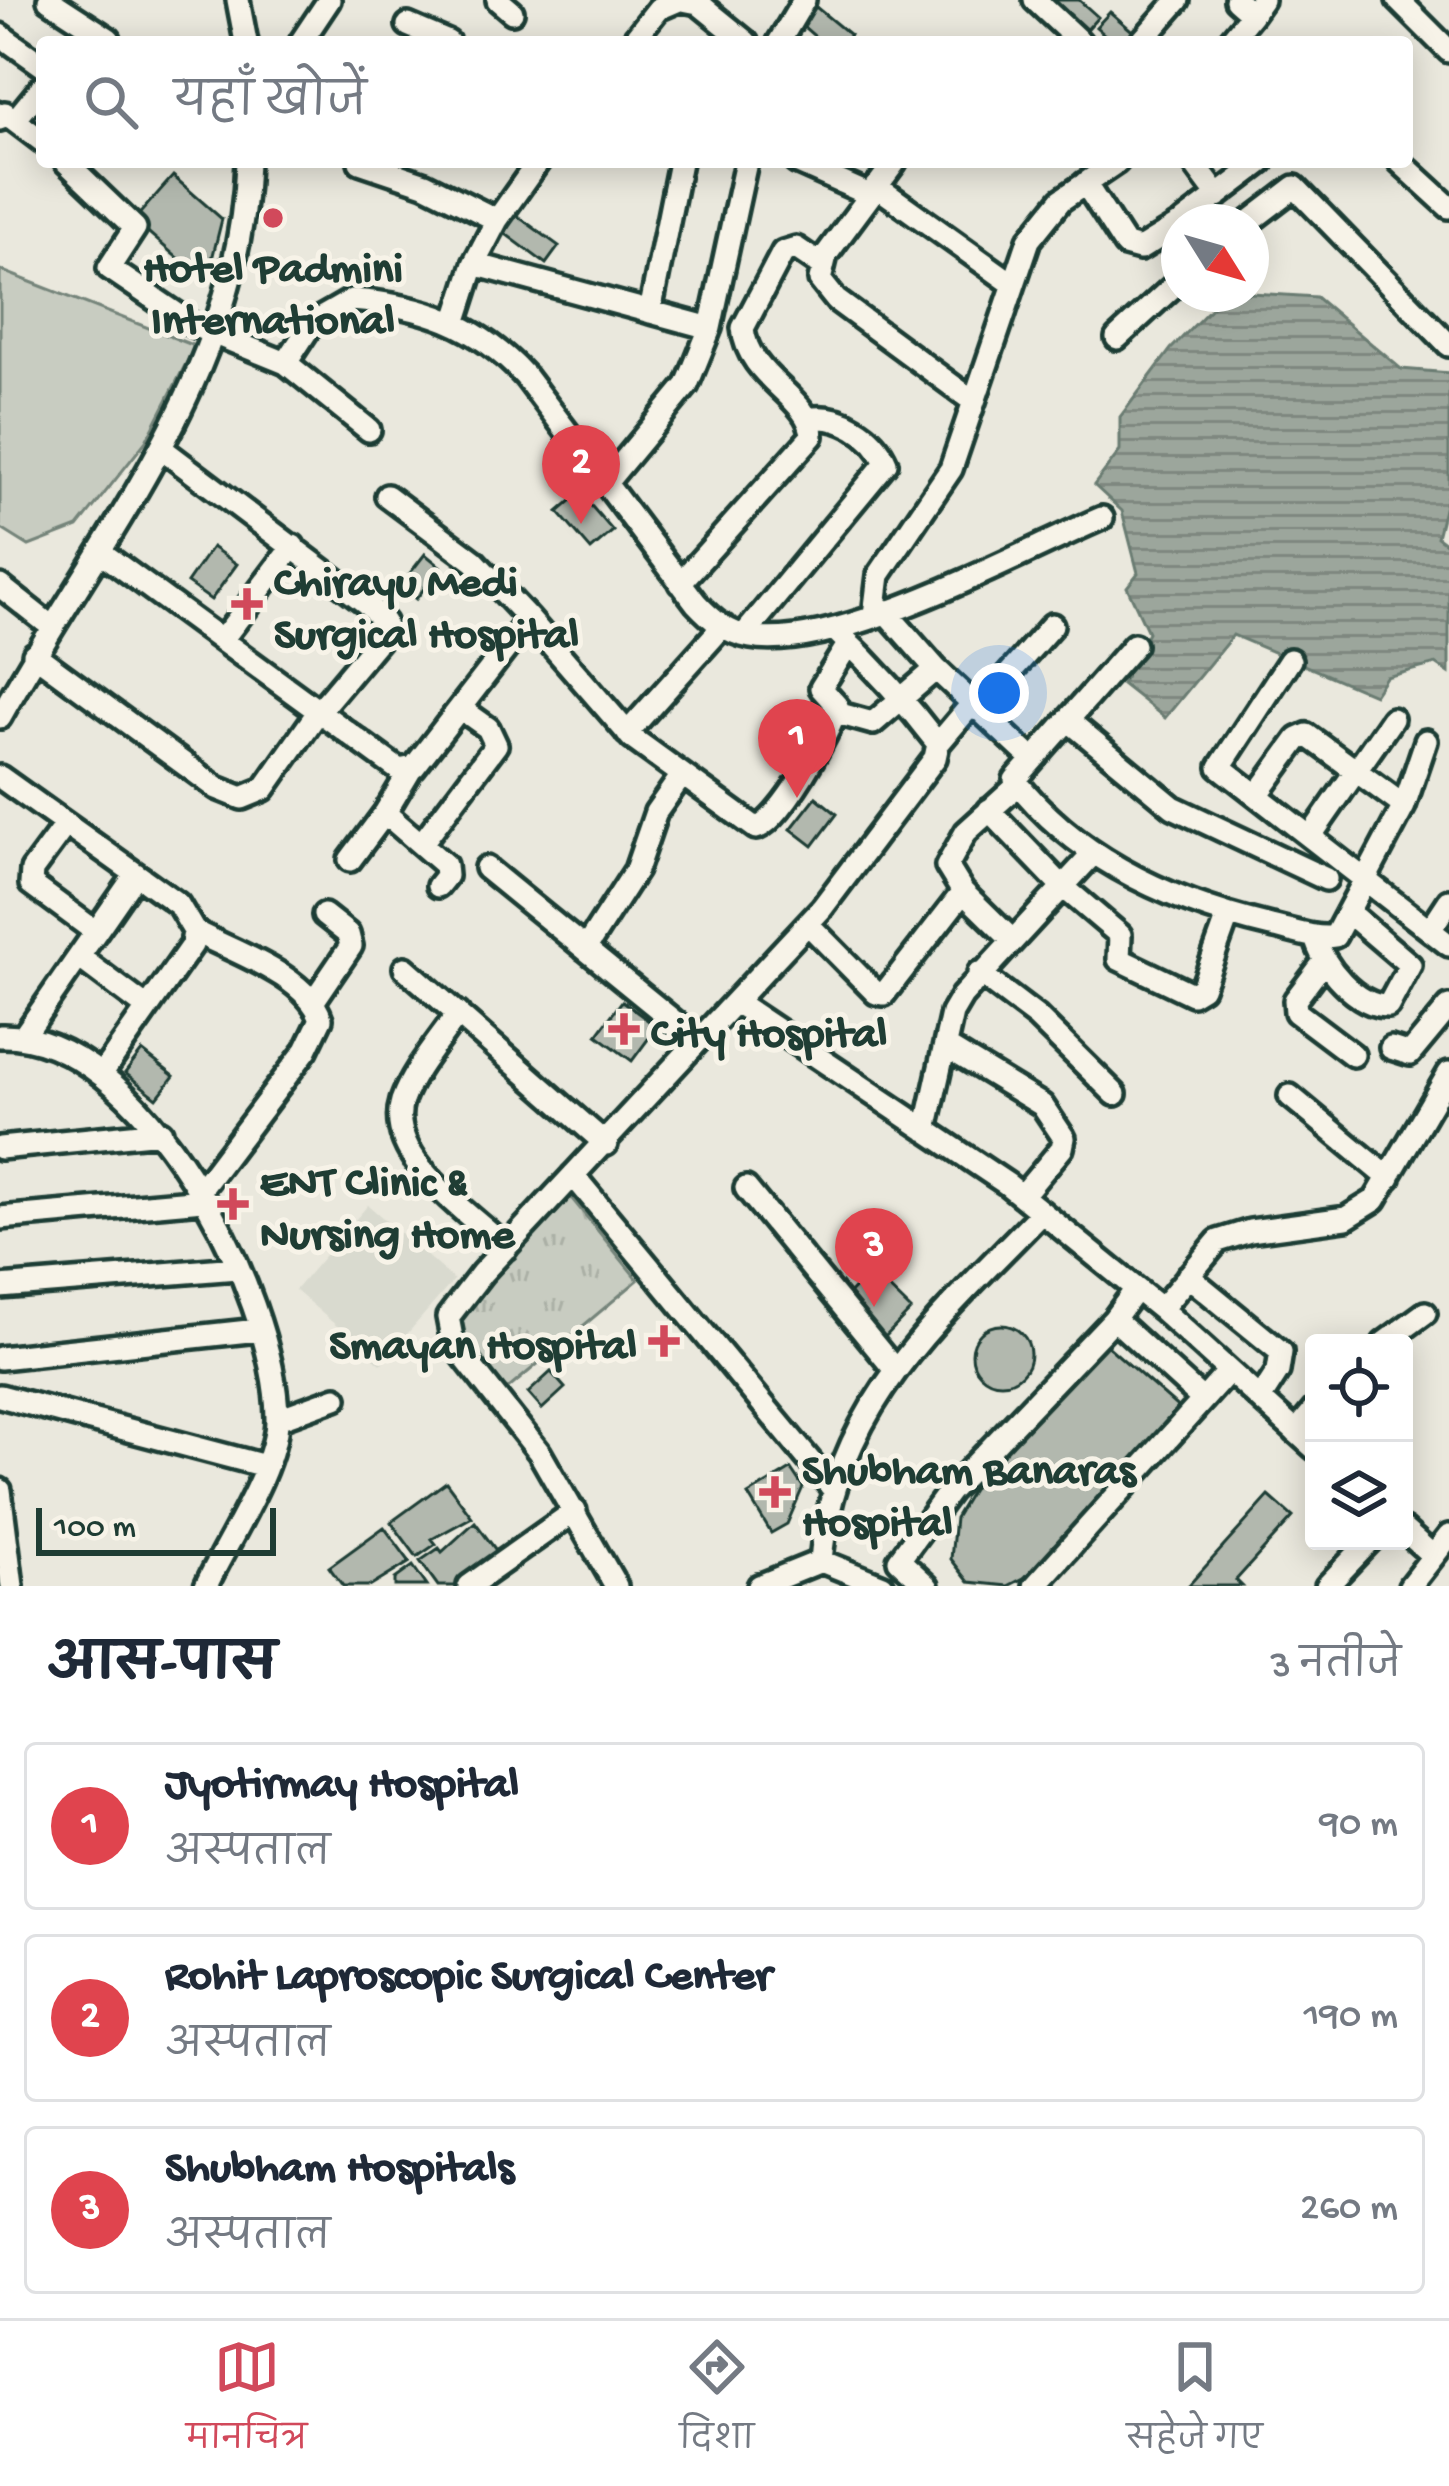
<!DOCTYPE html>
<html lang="hi">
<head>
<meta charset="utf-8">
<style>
	body { margin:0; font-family:"Gochi Hand","Playpen Sans Deva",sans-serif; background:#f6f6f7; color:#1f2937 }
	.controls { position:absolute; right:36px; bottom:36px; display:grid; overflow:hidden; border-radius:12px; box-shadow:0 6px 30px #0003 }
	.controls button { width:108px; height:108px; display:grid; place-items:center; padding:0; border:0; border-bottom:3px solid #e0e1e3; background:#fff; color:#1f2937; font:60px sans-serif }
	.compass { position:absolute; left:1161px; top:204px; width:108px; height:108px; border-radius:50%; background:#fff; box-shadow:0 6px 30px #0003; rotate:127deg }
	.scale { position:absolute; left:36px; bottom:30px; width:240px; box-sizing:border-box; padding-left:12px; border:6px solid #1f3d34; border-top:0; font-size:33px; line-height:42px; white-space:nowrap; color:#1f3d34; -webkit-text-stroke:9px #f7f3e8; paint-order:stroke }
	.you { position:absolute; left:999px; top:693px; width:42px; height:42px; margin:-30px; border:9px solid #fff; border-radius:50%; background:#1a73e8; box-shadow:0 0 0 18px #1a73e833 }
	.badge { display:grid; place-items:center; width:78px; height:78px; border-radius:50%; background:#d1495b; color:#fff; font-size:39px; font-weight:700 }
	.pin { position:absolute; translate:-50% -99px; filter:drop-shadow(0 3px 6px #0008) }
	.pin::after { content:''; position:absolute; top:63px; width:42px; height:36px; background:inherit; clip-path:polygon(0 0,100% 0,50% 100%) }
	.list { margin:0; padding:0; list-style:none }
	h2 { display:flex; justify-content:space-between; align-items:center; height:156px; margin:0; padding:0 48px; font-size:51px }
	h2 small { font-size:39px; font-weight:400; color:#747a83 }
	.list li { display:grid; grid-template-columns:78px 1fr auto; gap:36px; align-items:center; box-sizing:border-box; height:168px; margin:0 24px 24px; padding:0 24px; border:3px solid #e0e1e3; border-radius:12px }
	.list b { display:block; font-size:45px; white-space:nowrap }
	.list p { margin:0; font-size:39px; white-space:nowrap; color:#747a83 }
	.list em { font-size:39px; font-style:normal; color:#747a83 }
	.icon { flex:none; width:66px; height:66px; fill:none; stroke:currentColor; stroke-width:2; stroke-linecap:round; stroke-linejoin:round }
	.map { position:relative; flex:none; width:1449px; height:1586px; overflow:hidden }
	.search { position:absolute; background:#fff; box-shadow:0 6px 30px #0003; left:36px; right:36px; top:36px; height:132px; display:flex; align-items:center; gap:30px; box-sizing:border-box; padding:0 42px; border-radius:12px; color:#747a83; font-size:45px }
	.sheet { height:732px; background:#fff }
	nav { display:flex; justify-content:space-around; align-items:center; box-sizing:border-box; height:168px; border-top:3px solid #e0e1e3; background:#fff; font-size:33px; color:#747a83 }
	nav a { display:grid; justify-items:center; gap:6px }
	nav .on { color:#d1495b }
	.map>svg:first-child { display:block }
	.built { fill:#d9dacf }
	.grass { fill:#c8ccc1; stroke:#74847a; stroke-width:3 }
	.park { fill:url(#park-tufts); stroke:#74847a; stroke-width:3 }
	.water { fill:url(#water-rules); stroke:#6a7c72; stroke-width:3 }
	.building { fill:#b2b8ae; stroke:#1f3d34; stroke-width:3 }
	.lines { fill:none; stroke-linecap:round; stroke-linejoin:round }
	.minor-casing { stroke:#1f3d34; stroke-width:30 }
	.minor { stroke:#f7f3e8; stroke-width:21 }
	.poi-dot { fill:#d1495b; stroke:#f7f3e8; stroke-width:4.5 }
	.labels { text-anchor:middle; stroke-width:10; stroke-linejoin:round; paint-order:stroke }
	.poi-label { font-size:45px; font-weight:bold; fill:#1f3d34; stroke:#f7f3e8; text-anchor:start }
</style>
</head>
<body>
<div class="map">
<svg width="1449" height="1586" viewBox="0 0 1449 1586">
	<defs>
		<pattern id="park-tufts" width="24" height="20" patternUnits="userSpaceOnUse" patternTransform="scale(3)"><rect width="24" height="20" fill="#c8ccc1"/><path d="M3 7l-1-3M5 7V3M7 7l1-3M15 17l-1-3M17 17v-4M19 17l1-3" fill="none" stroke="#abb0a6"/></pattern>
		<pattern id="water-rules" width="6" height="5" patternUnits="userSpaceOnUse" patternTransform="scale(3)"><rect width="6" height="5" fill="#9ca69c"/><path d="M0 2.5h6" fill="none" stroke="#7f8880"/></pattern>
	</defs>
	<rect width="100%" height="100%" fill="#eae8dd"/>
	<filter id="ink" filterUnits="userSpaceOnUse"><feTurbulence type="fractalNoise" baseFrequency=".00833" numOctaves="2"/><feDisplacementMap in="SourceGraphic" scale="24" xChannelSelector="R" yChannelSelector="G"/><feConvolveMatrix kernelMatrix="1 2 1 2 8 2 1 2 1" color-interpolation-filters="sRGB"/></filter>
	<g filter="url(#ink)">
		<!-- built -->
		<path class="built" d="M368 1205 454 1280 381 1364 295 1290Z"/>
		<!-- grass -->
		<path class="grass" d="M0 270 195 346 146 441 78 527 29 546 0 528Z"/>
		<!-- park -->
		<path class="park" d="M568 1194 638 1280 503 1393 453 1330 457 1309Z"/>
		<!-- water -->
		<path class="water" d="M1251 293 1316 297 1401 369 1449 373V489L1437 537 1449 546V673L1436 664 1386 677 1374 695 1233 635 1165 718 1122 684 1148 632 1127 587 1138 573 1122 511 1094 485 1120 451V417L1171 349 1225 294Z"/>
		<!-- building -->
		<path class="building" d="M1052 0H1079L1098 17 1083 34 1048 4Z
			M811 3 850 35 844 42H821L797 21Z
			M1110 12 1137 35 1131 42H1113L1096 27Z
			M173 176 222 219 206 283 134 220Z
			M516 215 559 246 546 264 503 232Z
			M580 493 613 531 591 550 558 512Z
			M212 547 237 564 211 600 187 583Z
			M425 554 441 567 416 599 400 586Z
			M816 797 837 814 813 846 791 829Z
			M622 1001 657 1027 632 1061 597 1035Z
			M142 1051 174 1076 157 1098 125 1073Z
			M871 1271 911 1310 884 1338 843 1300Z
			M972 1354a29 29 0 1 1 58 0a29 29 0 1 1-58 0Z
			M1103 1342 1181 1410 1049 1565 1008 1586 969 1582 951 1559 955 1518 989 1461Z
			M551 1372 565 1388 542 1409 528 1393Z
			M791 1469 803 1487 787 1524 771 1533 748 1495Z
			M446 1482 472 1517 432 1539 436 1544 417 1557 391 1522Z
			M1269 1496 1293 1517 1236 1580 1242 1586H1188Z
			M475 1522 501 1557 460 1586H438L420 1561 439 1548 442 1552Z
			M384 1527 410 1562 371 1586H343L329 1567Z
			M413 1566 427 1586H395V1579Z"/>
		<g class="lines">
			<!-- minor casing -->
			<g class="minor-casing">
				<path id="minor" d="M49 0 109 39
					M238 0 246 42
					M498 0 512 12
					M683 0 698 3 746 42
					M1035 0 1080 42
					M1236 0 1252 14 1262 0
					M1398 0 1449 51
					M408 25 448 42
					M0 35 42 65
					M301 42 329 0
					M632 42 658 9 679 0
					M779 42 804 0
					M1141 42 1178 0
					M1229 42 1252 14
					M0 119 5 113 42 141
					M16 119 42 87
					M66 162 135 228 109 268 193 325 286 363 369 430
					M360 162 425 184 497 220 474 264 710 328 746 162
					M796 162 870 195
					M895 162 826 255 820 280 836 300 973 401
					M1193 162 1218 196
					M1400 162 1449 207
					M1085 183 1125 245 1140 249 1179 225
					M876 186 1013 284
					M497 220 538 162
					M1183 222 1262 162
					M1249 222 1295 187 1449 345
					M650 312 680 162
					M456 320 474 264
					M1117 338 1179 281
					M286 363 312 323 352 300C422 305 477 324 525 376L696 603C711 619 727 633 750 637 837 653 1017 554 1102 518
					M605 484 687 385 710 328
					M387 496 474 561 529 619
					M102 553 399 770 414 767 529 619 632 738 756 828C778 825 832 730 837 706L821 688 849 643
					M680 583 812 436C811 397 747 378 743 328L783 252 796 248 821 265
					M0 586 52 627
					M884 610 936 669 1032 759
					M874 615 879 575 951 469 1029 240 1061 200 1117 162
					M744 635 886 463C874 434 839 413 809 419
					M222 640 293 546
					M1134 645 1015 780C1078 861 1174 903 1271 926 1291 930 1316 940 1335 936L1404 806 1426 741
					M34 654 217 788 242 798 264 789 318 712 381 637 384 622 366 603 162 449
					M1290 660 1220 767 1449 945
					M977 710 1052 625
					M837 713 873 723 936 669
					M0 717C98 539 241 375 247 162
					M1069 721 1173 807 1326 879
					M627 733 723 626
					M938 744 971 705
					M410 771 385 813 445 865 446 876 438 886
					M0 777 178 904 194 931 192 945 102 1073
					M1258 794 1298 739 1307 735 1404 806
					M989 810 1061 885 1120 935 1119 959 1192 994 1202 988 1228 916
					M66 824 32 870 31 884 96 932
					M1312 834 1392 719
					M422 843 496 745 488 728 460 708
					M350 860 385 813
					M486 868 697 1040
					M808 924 876 993 884 994 963 892
					M1430 930 1449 901
					M194 931C233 952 306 975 321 1019L306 1050 199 1192
					M1315 936C1321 965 1357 1007 1388 1006L1410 965 1348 912
					M1010 938 963 892 947 866 966 832 1018 785
					M585 949 636 870 656 812 680 778
					M79 957 147 1008
					M1323 963 1295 1000 1296 1012 1353 1055
					M405 968 606 1144
					M979 973 1037 1017 1115 1094
					M313 1002 351 946 348 934 324 915
					M737 1003 1007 1184 1161 1309 1314 1448
					M458 1013C440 1040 413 1070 402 1101 384 1158 471 1214 506 1248
					M0 1036C143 1032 276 1294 277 1418 278 1466 227 1541 206 1586
					M23 1037 136 874
					M945 1046 1042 1105 1064 1138 1062 1148 1022 1196
					M1391 1048 1410 1054 1449 1007
					M1290 1096 1389 1178
					M926 1130 952 1013 962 996 1094 853
					M0 1148 161 1132
					M573 1175 834 1490
					M746 1188 895 1370
					M0 1218 203 1200
					M1188 1276 1281 1352 1278 1371 1260 1399
					M0 1287 237 1268
					M1136 1289 1114 1319 1203 1400 1229 1371
					M1161 1309 1218 1241 1250 1231 1346 1218 1375 1200 1449 1073
					M1384 1343 1425 1313
					M0 1358 258 1330
					M0 1396 265 1466
					M278 1419 336 1398
					M1296 1432 1314 1410
					M0 1490 12 1586
					M1404 1530 1433 1556
					M821 1561 883 1586
					M469 1586 575 1511
					M616 1586 539 1452 453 1343 448 1317 482 1273 822 908 935 758 938 744C906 702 872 665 834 629
					M759 1586 821 1561C834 1405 940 1318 1042 1212
					M927 1586 899 1560 949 1492 1114 1319
					M1035 1586 1203 1400
					M1327 1586 1370 1541
					M1410 1586 1449 1536"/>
			</g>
			<!-- minor -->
			<use href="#minor" class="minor"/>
		</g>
	</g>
	<!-- markers -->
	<g class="poi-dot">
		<circle cx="273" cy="218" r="12"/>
		<path d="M241 586h12v12h12v12h-12v12h-12v-12h-12v-12h12z"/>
		<path d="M618 1011h12v12h12v12h-12v12h-12v-12h-12v-12h12z"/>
		<path d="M227 1186h12v12h12v12h-12v12h-12v-12h-12v-12h12z"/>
		<path d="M658 1323h12v12h12v12h-12v12h-12v-12h-12v-12h12z"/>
		<path d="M769 1474h12v12h12v12h-12v12h-12v-12h-12v-12h12z"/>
	</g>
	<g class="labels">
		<!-- poi labels -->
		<g class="poi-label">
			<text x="273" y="280" text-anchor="middle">Hotel Padmini<tspan x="273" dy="52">International</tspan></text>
			<text x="274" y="594">Chirayu Medi<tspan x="274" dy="52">Surgical Hospital</tspan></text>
			<text x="651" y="1045">City Hospital</text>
			<text x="260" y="1194">ENT Clinic &amp;<tspan x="260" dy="52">Nursing Home</tspan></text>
			<text x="637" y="1357" text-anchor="end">Smayan Hospital</text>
			<text x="802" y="1482">Shubham Banaras<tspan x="802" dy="52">Hospital</tspan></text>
		</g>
	</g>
</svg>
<div class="controls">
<button><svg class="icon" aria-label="locate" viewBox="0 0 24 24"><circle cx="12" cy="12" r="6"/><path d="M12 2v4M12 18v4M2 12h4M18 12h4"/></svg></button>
<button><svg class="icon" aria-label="layers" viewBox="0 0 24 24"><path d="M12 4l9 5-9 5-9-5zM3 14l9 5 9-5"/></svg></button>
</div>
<svg class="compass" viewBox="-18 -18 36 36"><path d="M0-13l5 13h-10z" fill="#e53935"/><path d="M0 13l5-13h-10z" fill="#747a83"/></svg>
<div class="scale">100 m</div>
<div class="you"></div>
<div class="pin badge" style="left:797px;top:798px;background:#e0444e">1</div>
<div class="pin badge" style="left:581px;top:524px;background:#e0444e">2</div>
<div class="pin badge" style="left:874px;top:1307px;background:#e0444e">3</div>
<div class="search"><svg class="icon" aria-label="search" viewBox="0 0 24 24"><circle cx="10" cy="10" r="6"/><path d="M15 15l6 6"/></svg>यहाँ खोजें</div>
</div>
<section class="sheet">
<h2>आस-पास<small>3 नतीजे</small></h2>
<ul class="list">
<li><span class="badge" style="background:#e0444e">1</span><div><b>Jyotirmay Hospital</b><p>अस्पताल</p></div><em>90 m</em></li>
<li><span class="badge" style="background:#e0444e">2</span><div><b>Rohit Laproscopic Surgical Center</b><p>अस्पताल</p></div><em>190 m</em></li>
<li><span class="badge" style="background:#e0444e">3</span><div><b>Shubham Hospitals</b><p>अस्पताल</p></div><em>260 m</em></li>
</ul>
</section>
<nav>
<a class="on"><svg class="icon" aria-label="map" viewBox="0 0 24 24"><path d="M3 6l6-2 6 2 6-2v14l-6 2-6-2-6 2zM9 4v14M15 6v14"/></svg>मानचित्र</a>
<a><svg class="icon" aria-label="directions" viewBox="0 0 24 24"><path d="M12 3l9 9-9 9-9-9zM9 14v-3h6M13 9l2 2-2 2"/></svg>दिशा</a>
<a><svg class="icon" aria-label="saved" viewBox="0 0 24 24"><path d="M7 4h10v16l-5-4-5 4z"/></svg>सहेजे गए</a>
</nav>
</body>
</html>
